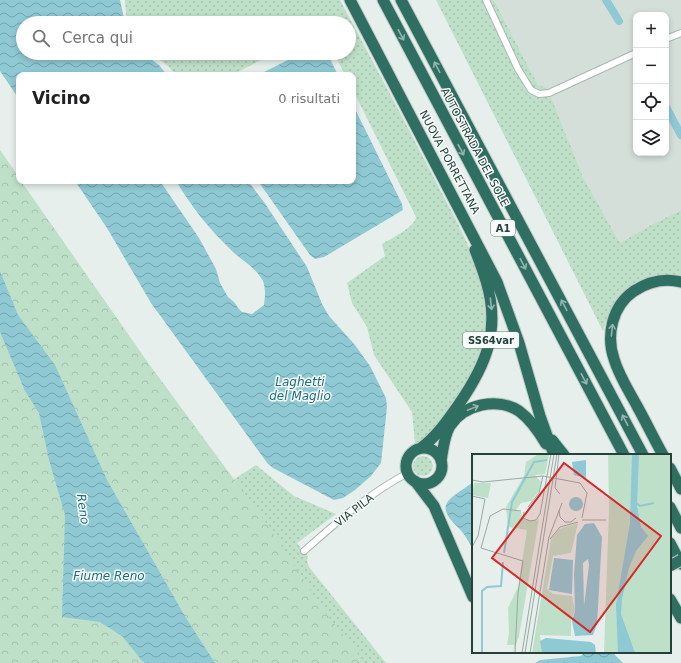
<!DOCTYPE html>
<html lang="it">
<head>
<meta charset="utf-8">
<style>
	body { margin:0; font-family:"DejaVu Sans",sans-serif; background:#f2f2f2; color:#202124 }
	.controls { position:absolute; right:12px; top:12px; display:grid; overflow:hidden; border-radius:8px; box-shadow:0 2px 6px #0003 }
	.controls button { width:36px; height:36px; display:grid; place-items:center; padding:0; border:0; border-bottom:1px solid #e0e0e0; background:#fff; color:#202124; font:20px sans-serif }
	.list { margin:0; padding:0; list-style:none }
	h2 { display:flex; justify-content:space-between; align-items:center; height:52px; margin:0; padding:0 16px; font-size:17px }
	h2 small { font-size:13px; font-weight:400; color:#757577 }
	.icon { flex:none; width:22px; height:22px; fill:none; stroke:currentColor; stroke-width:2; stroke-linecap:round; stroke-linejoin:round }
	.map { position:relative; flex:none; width:681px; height:663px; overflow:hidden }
	.search { position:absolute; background:#fff; box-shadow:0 2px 6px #0003; left:16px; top:16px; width:340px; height:44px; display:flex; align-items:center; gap:10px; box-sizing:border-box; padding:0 14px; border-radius:22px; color:#757577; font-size:15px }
	.panel { position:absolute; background:#fff; box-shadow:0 2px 6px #0003; left:16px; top:72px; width:340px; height:112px; border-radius:8px }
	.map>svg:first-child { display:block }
	.built { fill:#d4dfda; fill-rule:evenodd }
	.grass { fill:url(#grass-dots) }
	.park { fill:url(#park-crowns) }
	.water { fill:url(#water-waves) }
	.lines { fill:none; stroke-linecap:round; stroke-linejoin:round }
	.canal { stroke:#8ec9d4; stroke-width:8 }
	.street-casing { stroke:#a8b8b2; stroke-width:8 }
	.highway-casing { stroke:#c2cac8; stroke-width:13 }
	.street { stroke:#fff; stroke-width:6 }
	.highway { stroke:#2f6f62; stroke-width:11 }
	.highway-bridge-casing { stroke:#c2cac8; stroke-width:13; stroke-linecap:butt }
	.highway-bridge { stroke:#2f6f62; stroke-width:11 }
	.oneway { stroke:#93b5ae }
	.labels { text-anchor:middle; stroke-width:3; stroke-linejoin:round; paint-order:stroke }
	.shield { fill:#f7fbf9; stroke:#637a73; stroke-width:1 }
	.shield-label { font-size:10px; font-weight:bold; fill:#24423a }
	.street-label { font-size:11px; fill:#24423a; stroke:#f7fbf9 }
	.water-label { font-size:12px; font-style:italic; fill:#1c6f80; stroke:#f7fbf9 }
	.inset-river { fill:none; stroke:#8ec9d4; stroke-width:2 }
	.inset-road { fill:none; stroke:#98aaa4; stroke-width:1 }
	.view { fill:#d62828; fill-opacity:0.15; stroke:#d62828; stroke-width:2 }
	.inset-edge { fill:none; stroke:#24423a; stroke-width:2 }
</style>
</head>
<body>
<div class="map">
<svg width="681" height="663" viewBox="0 0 681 663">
	<defs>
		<pattern id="grass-dots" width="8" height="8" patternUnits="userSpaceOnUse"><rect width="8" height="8" fill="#bfe0c8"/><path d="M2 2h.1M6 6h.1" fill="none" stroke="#a4c1ad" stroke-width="1.8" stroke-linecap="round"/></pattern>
		<pattern id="park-crowns" width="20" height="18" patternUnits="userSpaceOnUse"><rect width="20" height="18" fill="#bfe0c8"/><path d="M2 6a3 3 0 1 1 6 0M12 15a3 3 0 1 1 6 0" fill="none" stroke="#a4c1ad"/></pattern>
		<pattern id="water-waves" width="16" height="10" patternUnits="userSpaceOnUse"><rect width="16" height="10" fill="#8ec9d4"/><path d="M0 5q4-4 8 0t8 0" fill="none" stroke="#74a5ad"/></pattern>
	</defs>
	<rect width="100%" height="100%" fill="#e6efeb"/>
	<!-- built -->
	<path class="built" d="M494 0H681V210L651 225 620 243 583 177 538 85ZM636 15H666V153H636Z"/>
	<!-- grass -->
	<path class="grass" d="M125 0H340C371 58 402 116 432 174 456 222 490 273 487 329 486 357 469 381 454 403 445 414 430 442 415 443L412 412 374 355 367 327 352 303 347 283 385 256 382 244C392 238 415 227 416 217L353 90V75H345L334 53H349V23H127Z
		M436 0H494L538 85 547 88 583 177 620 243 651 225 681 210V280L623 294 610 311 603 331Z
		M150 53H274L232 75H176L168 66Z
		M172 400 233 480 256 465 294 496 336 514 297 543 308 556 307 561 309 567 386 663H215Z
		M413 466a10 10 0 1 1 20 0a10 10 0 1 1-20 0Z"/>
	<!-- park -->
	<path class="park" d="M0 150 19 177V181H21L149 364 269 527 325 612 365 663H0Z"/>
	<!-- water -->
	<path class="water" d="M0 0H120L125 23H23V53H143L159 65 167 75H19V99L0 71Z
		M302 53H327L338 75H258Z
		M353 105 402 204 403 210 324 257 315 259 310 255 258 181H353Z
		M75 181H160L199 238 216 269 220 283 228 297 234 302 239 309 242 312 252 314 264 305C265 297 266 290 263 281 254 265 241 261 230 249 209 229 191 206 176 181H248L264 202 307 267 322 304 329 316 355 345 370 366 386 398 387 407 381 463 371 476 355 490 343 498 334 500 273 468 268 464 151 303 107 228Z
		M0 271 18 315 55 365 107 480 186 618 215 663H144L122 636 100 622 62 617 65 515 49 460 39 413 25 391 0 332Z
		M473 482V550C470 544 467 538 463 533 456 524 437 512 450 499 456 493 466 488 473 482Z
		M585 652H612L623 663H535L540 660 581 656Z"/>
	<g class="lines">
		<!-- canal -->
		<path class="canal" d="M606 0 619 21
			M666 107 681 135"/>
		<!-- street casing -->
		<g class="street-casing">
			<path id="street" d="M486 0 518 69 531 90 539 94 549 93 636 53
				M666 39 681 33
				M304 551C336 523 369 493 408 473"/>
		</g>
		<!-- highway casing -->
		<g class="highway-casing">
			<path id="highway" d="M350 0 497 282 519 343 540 416 554 455
				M383 0 624 455
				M401 0 643 455
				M552 440 564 455
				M421 448C437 436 447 421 459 404 486 365 501 330 486 281 483 271 479 260 475 250
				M406 466a18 18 0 1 1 36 0a18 18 0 1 1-36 0Z
				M663 455C654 439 646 422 637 406 629 391 619 376 614 359 606 335 612 306 634 291 648 282 665 278 681 282
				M441 461C443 450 444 436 450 426 464 404 497 397 519 411 530 419 539 432 546 444
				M670 468 681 489
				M415 481 434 506 473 597
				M670 507 681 528
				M670 543 681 564
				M670 599 681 618"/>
		</g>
		<!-- street -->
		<use href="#street" class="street"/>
		<!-- highway -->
		<use href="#highway" class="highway"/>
		<!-- highway-bridge casing -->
		<g class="highway-bridge-casing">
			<path id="highway-bridge" d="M670 566 681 560"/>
		</g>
		<!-- highway-bridge -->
		<use href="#highway-bridge" class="highway-bridge"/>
	</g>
	<!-- one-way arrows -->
	<defs><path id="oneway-shaft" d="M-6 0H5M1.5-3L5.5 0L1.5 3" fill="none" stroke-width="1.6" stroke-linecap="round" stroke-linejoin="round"/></defs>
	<g class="oneway">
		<use href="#oneway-shaft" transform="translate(401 35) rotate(62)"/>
		<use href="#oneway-shaft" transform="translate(437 67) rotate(-118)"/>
		<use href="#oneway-shaft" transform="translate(461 150) rotate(62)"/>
		<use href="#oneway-shaft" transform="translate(523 264) rotate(62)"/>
		<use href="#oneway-shaft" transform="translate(491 304) rotate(83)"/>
		<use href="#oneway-shaft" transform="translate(564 305) rotate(-118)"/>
		<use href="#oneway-shaft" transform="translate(612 330) rotate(-84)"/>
		<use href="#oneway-shaft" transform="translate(584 379) rotate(62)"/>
		<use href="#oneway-shaft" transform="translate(473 408) rotate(-22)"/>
		<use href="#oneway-shaft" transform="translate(625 420) rotate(-118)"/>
	</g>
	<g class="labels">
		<!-- shield labels -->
		<g class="shield">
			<rect x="491" y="220" width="24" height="16" rx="3"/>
			<rect x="463" y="332" width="56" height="16" rx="3"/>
		</g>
		<g class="shield-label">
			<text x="503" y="232">A1</text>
			<text x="491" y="344">SS64var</text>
		</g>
		<!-- street labels -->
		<g class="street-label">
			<text transform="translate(475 147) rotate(62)" y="4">AUTOSTRADA DEL SOLE</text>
			<text transform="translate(450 162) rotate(62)" y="4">NUOVA PORRETTANA</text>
			<text transform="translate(354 510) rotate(-38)" y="4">VIA PILA</text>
		</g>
		<!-- water labels -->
		<g class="water-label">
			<text x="300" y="386">Laghetti<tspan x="300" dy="14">del Maglio</tspan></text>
			<text transform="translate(83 509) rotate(82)" y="4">Reno</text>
			<text x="109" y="580">Fiume Reno</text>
		</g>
	</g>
	<!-- overview -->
	<g transform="translate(472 454)">
		<rect width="199" height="199" fill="#e6efeb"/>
		<path d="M77 0 73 20 63 21 69 28 67 37 59 47 49 49 44 56 49 58 51 65 64 67 67 65 47 182 41 199 42 191H35L37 179 36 154 46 133 55 76 36 73 34 53 52 22 54 8 65 1ZM106 69 99 99 81 102 75 135 81 140 100 142 103 156 99 166V182L68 181 70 199H60L79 85 87 75Z" fill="#bfe0c8"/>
		<path d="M136 0H199V199H132L137 55ZM2 29H19L16 44 0 41Z" fill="#bfe0c8"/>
		<path d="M160 0H167L165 52 169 73 176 82 164 97 157 114 150 145 149 160 163 199H146L144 151 158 69ZM114 6V24L102 21 100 8ZM97 50a7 7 0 1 1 14 0a7 7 0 1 1-14 0ZM122 69 130 83 125 170 121 181 103 182 100 167 103 157 102 120 105 81 113 70ZM116 105 117 111 112 152 111 109ZM82 104 101 106 100 140 77 136ZM74 184 119 188 123 191 124 199H70L68 187Z" fill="#8ec9d4" fill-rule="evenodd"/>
		<path class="inset-river" d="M164 49 168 52 182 49M32 99 40 48 62 8 75 6M10 199V137L15 133 29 132 31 108"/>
		<path class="inset-road" d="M87 0 83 34 88 40M0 26 11 28 71 22 108 29 115 39 110 64M0 42 13 45 6 82 0 93M56 53 67 39 71 22M87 56 88 63 93 68H99L104 64M52 58 51 64 58 67 64 66 68 60 79 0M110 66H134M78 85 88 73 106 68M43 199 46 139 51 107 9 94 18 62 31 55 49 57M50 199 82 0M53 199 85 0M58 199 77 83 90 49"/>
		<path class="view" d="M92 9 189 82 118 178 20 104Z"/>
		<rect width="199" height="199" class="inset-edge"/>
	</g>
</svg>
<div class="controls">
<button>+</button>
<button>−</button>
<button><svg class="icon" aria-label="locate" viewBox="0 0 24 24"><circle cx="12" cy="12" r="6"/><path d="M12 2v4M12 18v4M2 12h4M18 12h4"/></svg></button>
<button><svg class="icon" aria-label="layers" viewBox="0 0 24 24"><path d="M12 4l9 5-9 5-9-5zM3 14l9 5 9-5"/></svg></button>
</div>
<div class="search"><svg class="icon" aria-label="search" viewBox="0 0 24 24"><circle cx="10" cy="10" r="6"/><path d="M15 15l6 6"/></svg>Cerca qui</div>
<section class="panel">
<h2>Vicino<small>0 risultati</small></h2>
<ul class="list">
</ul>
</section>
</div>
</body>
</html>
